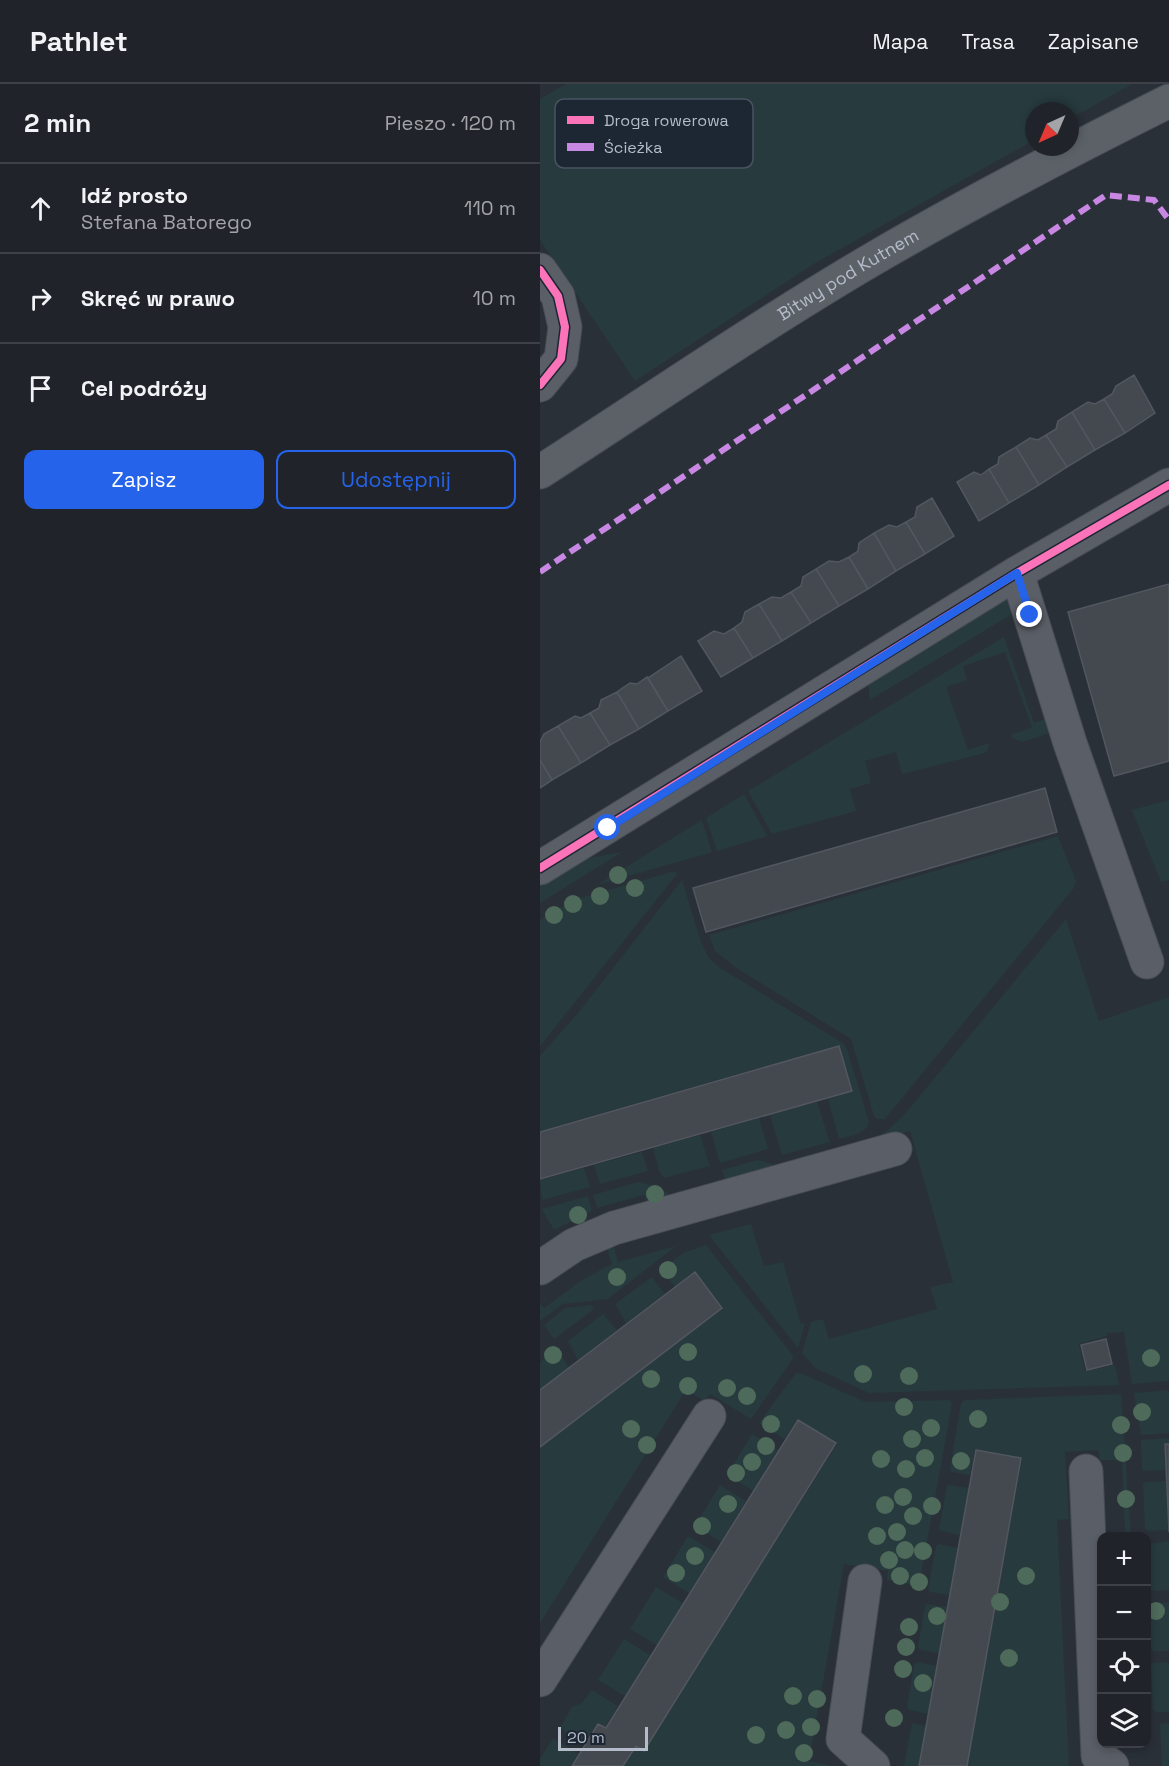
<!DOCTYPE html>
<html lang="pl">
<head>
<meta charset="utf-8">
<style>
	body { margin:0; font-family:"Space Grotesk",sans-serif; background:#2d3036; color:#f1f3f6 }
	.controls { position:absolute; right:18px; bottom:18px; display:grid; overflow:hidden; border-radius:12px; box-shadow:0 3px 9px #0003 }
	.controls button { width:54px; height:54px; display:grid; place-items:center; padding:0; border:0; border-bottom:2px solid #3d4147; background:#20242a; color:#f1f3f6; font:30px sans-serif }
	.compass { position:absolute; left:485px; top:18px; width:54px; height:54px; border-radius:50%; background:#20242a; box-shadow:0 3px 9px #0003; rotate:224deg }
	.scale { position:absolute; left:18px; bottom:15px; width:90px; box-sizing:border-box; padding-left:6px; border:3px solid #b4bcc9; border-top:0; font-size:16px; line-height:21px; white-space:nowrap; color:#b4bcc9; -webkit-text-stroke:4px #1d2633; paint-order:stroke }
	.stop { position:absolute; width:18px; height:18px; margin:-14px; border:4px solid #2563eb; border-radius:50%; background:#fff }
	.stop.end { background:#2563eb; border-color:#fff; box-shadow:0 2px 6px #0008 }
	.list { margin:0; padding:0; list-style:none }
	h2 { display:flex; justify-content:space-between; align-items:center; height:78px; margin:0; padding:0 24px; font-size:26px }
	h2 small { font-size:20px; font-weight:400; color:#a2a4a8 }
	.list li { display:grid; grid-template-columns:39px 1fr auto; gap:18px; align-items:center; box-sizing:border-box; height:90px; padding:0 24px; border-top:2px solid #3d4147 }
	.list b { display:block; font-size:22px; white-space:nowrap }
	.list p { margin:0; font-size:20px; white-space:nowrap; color:#a2a4a8 }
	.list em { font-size:20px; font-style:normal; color:#a2a4a8 }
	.actions { display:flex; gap:12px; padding:18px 24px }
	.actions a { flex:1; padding:14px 0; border:2px solid #2563eb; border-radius:12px; text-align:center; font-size:21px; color:#2563eb }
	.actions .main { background:#2563eb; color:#fff }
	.icon { flex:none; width:33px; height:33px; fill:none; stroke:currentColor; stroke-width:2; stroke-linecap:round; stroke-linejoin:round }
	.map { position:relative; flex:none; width:629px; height:1682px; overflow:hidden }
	header { display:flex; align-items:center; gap:36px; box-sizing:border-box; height:84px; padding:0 30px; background:#20242a; border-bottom:2px solid #3d4147 }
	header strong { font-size:28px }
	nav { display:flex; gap:33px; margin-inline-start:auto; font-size:21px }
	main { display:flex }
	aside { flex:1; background:#20242a }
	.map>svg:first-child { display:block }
	.green { fill:#273a3e }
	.building { fill:#444950; stroke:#52575f; stroke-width:1.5 }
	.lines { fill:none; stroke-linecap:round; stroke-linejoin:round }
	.minor-casing { stroke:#484c53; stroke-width:35 }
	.major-casing { stroke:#484c55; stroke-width:35 }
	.minor { stroke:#5a5e66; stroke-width:33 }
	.major { stroke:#5c6168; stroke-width:33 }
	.quiet { stroke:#c787e3; stroke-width:6; stroke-dasharray:12 6; stroke-linecap:butt }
	.cycleway-casing { stroke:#1d2633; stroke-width:11 }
	.cycleway { stroke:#fb73b8; stroke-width:8 }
	.tree { fill:#4e6a5a }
	.route { stroke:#2563eb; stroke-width:8 }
	.labels { text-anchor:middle; stroke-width:5; stroke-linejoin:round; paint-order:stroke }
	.street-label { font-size:18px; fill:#b4bcc9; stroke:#1d2633 }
	.key { fill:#1d2633; stroke:#4a5360; stroke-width:1.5 }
	.key-label { font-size:16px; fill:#b4bcc9 }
</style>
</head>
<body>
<header>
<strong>Pathlet</strong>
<nav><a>Mapa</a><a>Trasa</a><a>Zapisane</a></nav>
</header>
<main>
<aside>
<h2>2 min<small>Pieszo · 120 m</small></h2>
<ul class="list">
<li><svg class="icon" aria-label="ahead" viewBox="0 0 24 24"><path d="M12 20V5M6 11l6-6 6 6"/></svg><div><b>Idź prosto</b><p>Stefana Batorego</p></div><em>110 m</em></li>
<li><svg class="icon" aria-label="right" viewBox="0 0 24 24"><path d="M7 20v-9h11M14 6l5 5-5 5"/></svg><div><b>Skręć w prawo</b></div><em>10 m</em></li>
<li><svg class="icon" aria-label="arrive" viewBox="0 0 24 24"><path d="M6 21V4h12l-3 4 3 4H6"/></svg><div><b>Cel podróży</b></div></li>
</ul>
<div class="actions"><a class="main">Zapisz</a><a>Udostępnij</a></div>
</aside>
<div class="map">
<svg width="629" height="1682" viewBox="0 0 629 1682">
	<rect width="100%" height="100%" fill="#2a3038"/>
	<!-- green -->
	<path class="green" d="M26 0H592L530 35V27H494V56L272 181 95 297 0 156V15Z
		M467 514 479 526 330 616 328 598Z
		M464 553 494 639 516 631 510 649 482 658 472 654 471 651 492 643 465 568 423 582 427 596 406 603 428 666 449 659 448 666 445 669 362 690 356 668 325 677 331 699 310 705 316 727 232 750 208 707Z
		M204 710 227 752 177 767 166 734Z
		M629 716V796L621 798 592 726Z
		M162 736 172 768 57 801Z
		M518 752 536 797 533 805 345 1035H337L334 1032 311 955 195 883 175 867 169 851Z
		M82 768 0 819V800L37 776Z
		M135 787 137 790 0 962V836L34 816Z
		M142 796 161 858 168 873 180 884 303 959 307 965 329 1038C326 1051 311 1051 299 1055L288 1015 313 1007 299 961 0 1047V972L38 929Z
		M526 835 559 937 629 913V1297L592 1300 584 1248 567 1249V1252L539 1260 545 1287 575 1281 579 1301 329 1309 275 1284 262 1269 271 1238 283 1235 289 1255 397 1225 390 1203 413 1198 370 1047 328 1059 348 1046 365 1030Z
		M277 1018 290 1058 242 1071 230 1031Z
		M219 1034 228 1065 180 1079 171 1048Z
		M160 1051 170 1082 124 1094 119 1087 113 1064Z
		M102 1068 108 1087 60 1100 54 1081Z
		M217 1076 232 1080 234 1085 186 1099 182 1086Z
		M44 1084 50 1103 2 1116 0 1096Z
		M98 1098 120 1103 129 1111 127 1116 108 1121 104 1111 57 1124 53 1111Z
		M48 1112 52 1127 14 1146 2 1125Z
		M211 1140 224 1182 243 1178 261 1240 265 1239 258 1264 169 1151Z
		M72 1156 78 1178 136 1162 68 1215 23 1220 0 1237V1220L4 1224 42 1196 72 1180 65 1158Z
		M166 1161 254 1273 211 1335 170 1310 165 1317 146 1306 0 1539V1363L183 1224 155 1187 135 1203 122 1185 143 1169Z
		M112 1193 125 1210 86 1239 75 1220Z
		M51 1221 54 1225 14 1255 4 1241 25 1224Z
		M63 1230 77 1246 38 1276 28 1257Z
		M16 1265 29 1283 0 1305V1278Z
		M256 1289 263 1290 325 1318 410 1316 412 1320 379 1502 347 1496 348 1487 304 1480 269 1677 292 1682H84L95 1664 103 1668 297 1360 258 1335 244 1355 219 1339Z
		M629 1306V1349L601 1351 594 1309Z
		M581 1310 591 1452H585L582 1376H560L558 1366 525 1368 529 1435 517 1436 529 1682H427L482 1374 435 1365 430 1391 412 1388 410 1385 421 1319 425 1316Z
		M212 1350 238 1366 213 1407 187 1391Z
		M629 1354V1359L624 1360 625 1386 605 1387 602 1385 601 1356Z
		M626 1397 628 1446 608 1447 605 1445 603 1400 606 1398Z
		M180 1401 206 1417 181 1458 155 1442Z
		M409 1401 429 1404 420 1451 401 1447 399 1445 407 1402Z
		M148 1452 175 1468 149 1509 123 1493Z
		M629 1457V1506L610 1507 608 1504 607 1460Z
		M399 1460 418 1464 410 1511 390 1508 388 1505 396 1462Z
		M116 1503 143 1519 117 1561 90 1545Z
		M629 1518V1567H613L610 1564 608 1522 611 1519Z
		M388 1520 408 1523 399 1569 380 1566 378 1563 385 1521Z
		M84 1555 110 1571 85 1612 58 1596Z
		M378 1578 397 1582 388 1630 369 1626 367 1623 374 1581Z
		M629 1578V1628H616L613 1626 611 1581 613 1579Z
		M52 1606 78 1622 65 1643 58 1639 44 1660 20 1644 32 1623 41 1620Z
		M372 1639 386 1642 379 1682H364Z
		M629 1639V1682H622L620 1640Z
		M13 1654 38 1670 30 1682H0V1675Z"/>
	<!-- building -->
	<path class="building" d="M594 291 615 329 585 349 564 315 572 310 576 302Z
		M564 315 585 349 555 366 532 328 548 318 555 320Z
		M532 328 555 366 527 383 506 351 516 345 518 337Z
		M506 351 527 383 499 401 476 363 490 354 498 356Z
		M476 363 499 401 469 419 449 385 458 380 459 373Z
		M449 385 469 419 439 437 417 398 434 388 441 391Z
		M392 414 414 452 385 470 366 438 375 433 377 423Z
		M366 438 385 470 356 487 334 449 349 441 357 443Z
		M334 449 356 487 328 505 309 473 318 467 319 459Z
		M309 473 328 505 299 522 276 485 289 477 299 478Z
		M276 485 299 522 271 539 251 508 261 502 263 493Z
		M629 500V677L574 692 528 528Z
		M251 508 271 539 242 557 219 520 232 513 241 514Z
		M219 520 242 557 213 574 194 544 202 538 205 528Z
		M194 544 213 574 181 593 158 557 174 547 184 550Z
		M141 572 162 607 128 627 108 594Z
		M107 593 128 627 99 645 77 608 90 599 97 600Z
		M77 608 99 645 70 661 50 629 59 624 61 616Z
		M50 629 70 661 41 679 18 642 35 632 41 634Z
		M18 642 41 679 12 696 0 676V658L4 650Z
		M0 676 12 696 0 704Z
		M505 704 517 748 166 848 153 804Z
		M299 962 312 1007 0 1095V1048Z
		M155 1188 182 1224 0 1363V1306Z
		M566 1255 572 1280 547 1286 541 1261Z
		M258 1336 296 1359 104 1667 96 1662 83 1682H32L58 1640 66 1644Z
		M625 1360H629V1448Z
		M436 1366 481 1374 427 1682H379Z"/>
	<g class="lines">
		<!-- minor casing -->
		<g class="minor-casing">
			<path id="minor" d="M0 186 18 212 25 243 21 275 0 301
				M477 489 530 659 607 878
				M0 784 477 489 629 401
				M0 1184 34 1161 74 1144 355 1065
				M546 1387 558 1672 572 1682
				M325 1497 303 1655 333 1682
				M0 1596 169 1332"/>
		</g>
		<!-- major casing -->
		<g class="major-casing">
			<g id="major">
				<path id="s1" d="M0 388C110 317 219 242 333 175 429 119 529 67 629 17"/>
			</g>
		</g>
		<!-- minor -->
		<use href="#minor" class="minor"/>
		<!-- major -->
		<use href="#major" class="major"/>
		<!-- quiet -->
		<path class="quiet" d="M0 488 566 111 614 116 629 136"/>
		<!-- cycleway casing -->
		<g class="cycleway-casing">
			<path id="cycleway" d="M0 186 18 212 25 243 21 275 0 301
				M0 784 477 489 629 401"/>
		</g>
		<!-- cycleway -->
		<use href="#cycleway" class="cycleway"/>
	</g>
	<!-- trees -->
	<g class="tree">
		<circle cx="78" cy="791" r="9"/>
		<circle cx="95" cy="804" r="9"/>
		<circle cx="60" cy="812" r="9"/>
		<circle cx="33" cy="820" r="9"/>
		<circle cx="14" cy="831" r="9"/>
		<circle cx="115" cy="1110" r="9"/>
		<circle cx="38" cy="1131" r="9"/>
		<circle cx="128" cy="1186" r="9"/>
		<circle cx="77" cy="1193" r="9"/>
		<circle cx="148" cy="1268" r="9"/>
		<circle cx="13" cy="1271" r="9"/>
		<circle cx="611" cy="1274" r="9"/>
		<circle cx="323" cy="1290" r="9"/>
		<circle cx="369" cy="1292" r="9"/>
		<circle cx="111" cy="1295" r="9"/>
		<circle cx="148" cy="1302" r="9"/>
		<circle cx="187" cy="1304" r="9"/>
		<circle cx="207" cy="1312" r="9"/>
		<circle cx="364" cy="1323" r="9"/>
		<circle cx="602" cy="1328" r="9"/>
		<circle cx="438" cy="1335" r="9"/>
		<circle cx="231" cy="1340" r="9"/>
		<circle cx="581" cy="1341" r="9"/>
		<circle cx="391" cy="1344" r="9"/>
		<circle cx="91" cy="1345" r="9"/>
		<circle cx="372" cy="1355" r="9"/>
		<circle cx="107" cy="1361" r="9"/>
		<circle cx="226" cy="1362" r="9"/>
		<circle cx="583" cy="1369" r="9"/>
		<circle cx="385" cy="1374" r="9"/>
		<circle cx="341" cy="1375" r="9"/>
		<circle cx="421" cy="1377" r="9"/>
		<circle cx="212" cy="1378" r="9"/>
		<circle cx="366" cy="1385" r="9"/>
		<circle cx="196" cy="1389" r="9"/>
		<circle cx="363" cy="1413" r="9"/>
		<circle cx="586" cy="1415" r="9"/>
		<circle cx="188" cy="1420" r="9"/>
		<circle cx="345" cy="1421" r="9"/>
		<circle cx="392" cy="1422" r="9"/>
		<circle cx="373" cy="1432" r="9"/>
		<circle cx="162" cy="1442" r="9"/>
		<circle cx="357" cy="1448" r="9"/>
		<circle cx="337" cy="1452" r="9"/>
		<circle cx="365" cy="1466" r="9"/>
		<circle cx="383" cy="1467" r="9"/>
		<circle cx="155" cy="1472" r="9"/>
		<circle cx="349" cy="1476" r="9"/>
		<circle cx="136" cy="1489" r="9"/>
		<circle cx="360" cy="1492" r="9"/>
		<circle cx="486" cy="1492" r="9"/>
		<circle cx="379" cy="1498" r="9"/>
		<circle cx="460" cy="1518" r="9"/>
		<circle cx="616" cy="1527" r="9"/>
		<circle cx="397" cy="1532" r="9"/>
		<circle cx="369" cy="1543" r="9"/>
		<circle cx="366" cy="1563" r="9"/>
		<circle cx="469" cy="1574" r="9"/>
		<circle cx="363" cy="1585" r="9"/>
		<circle cx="383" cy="1599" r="9"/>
		<circle cx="253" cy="1612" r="9"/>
		<circle cx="277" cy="1615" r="9"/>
		<circle cx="354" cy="1634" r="9"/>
		<circle cx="271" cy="1643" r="9"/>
		<circle cx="246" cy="1646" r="9"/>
		<circle cx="216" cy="1651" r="9"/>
		<circle cx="264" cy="1669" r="9"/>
	</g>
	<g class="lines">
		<!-- route -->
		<path class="route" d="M68 744 477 489 490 531"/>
	</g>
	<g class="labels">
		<!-- street labels -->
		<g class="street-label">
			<text dy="6" stroke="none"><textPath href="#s1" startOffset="366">Bitwy pod Kutnem</textPath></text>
		</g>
	</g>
	<!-- legend -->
	<rect x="15" y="15" width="198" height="69" rx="9" class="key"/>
	<rect x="27" y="32" width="27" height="8" fill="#fb73b8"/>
	<rect x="27" y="59" width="27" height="8" fill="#c787e3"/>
	<g class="key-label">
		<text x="64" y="42">Droga rowerowa</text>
		<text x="64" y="69">Ścieżka</text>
	</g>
</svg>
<div class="controls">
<button>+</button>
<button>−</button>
<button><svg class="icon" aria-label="locate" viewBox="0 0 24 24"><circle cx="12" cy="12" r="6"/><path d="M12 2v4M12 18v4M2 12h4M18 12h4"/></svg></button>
<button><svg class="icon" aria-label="layers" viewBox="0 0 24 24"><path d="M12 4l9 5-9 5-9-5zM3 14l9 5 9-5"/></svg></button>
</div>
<svg class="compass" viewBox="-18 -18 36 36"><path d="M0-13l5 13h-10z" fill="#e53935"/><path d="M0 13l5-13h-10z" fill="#a2a4a8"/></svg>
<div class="scale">20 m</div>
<div class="stop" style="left:68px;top:744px"></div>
<div class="stop end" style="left:490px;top:531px"></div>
</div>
</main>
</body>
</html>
